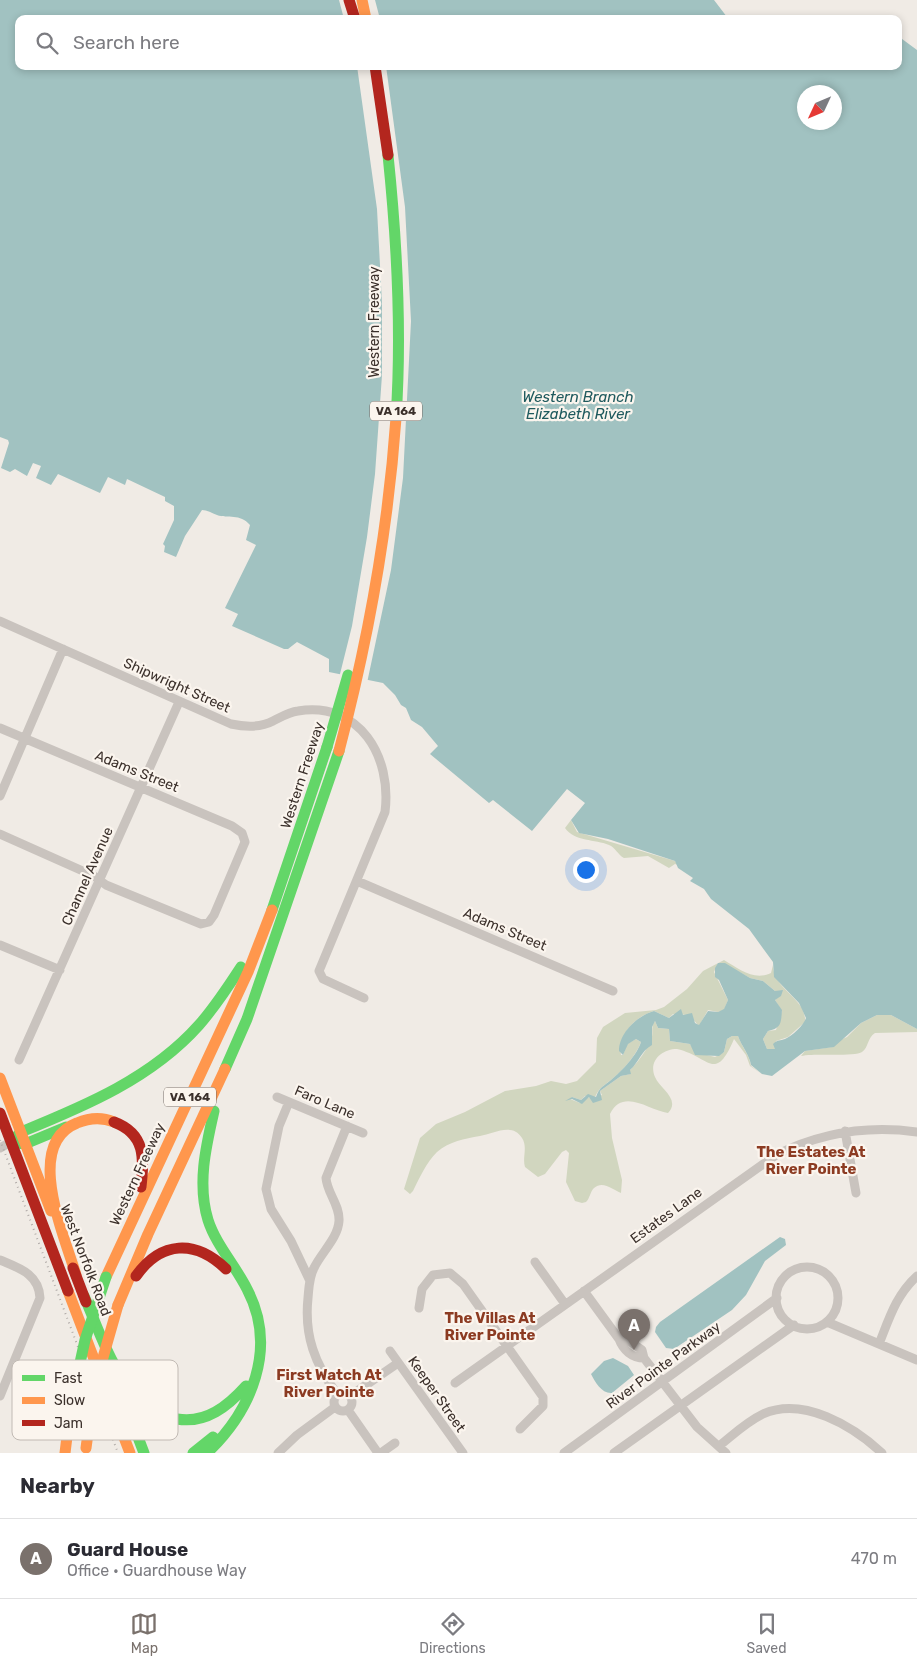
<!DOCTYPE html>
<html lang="en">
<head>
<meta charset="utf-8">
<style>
	body { margin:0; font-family:Rubik,sans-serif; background:#f2f2f3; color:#2b2b33 }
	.compass { position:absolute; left:797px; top:85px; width:45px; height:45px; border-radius:50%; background:#fff; box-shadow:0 2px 8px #0003; rotate:226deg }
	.you { position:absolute; left:585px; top:869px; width:18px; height:18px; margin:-12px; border:4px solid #fff; border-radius:50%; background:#1a73e8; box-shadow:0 0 0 8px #1a73e833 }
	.badge { display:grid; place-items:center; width:32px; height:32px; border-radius:50%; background:#7a716c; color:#fff; font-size:16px; font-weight:700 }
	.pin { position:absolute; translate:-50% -41px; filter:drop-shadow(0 1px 2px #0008) }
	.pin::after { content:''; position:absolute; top:26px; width:18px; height:15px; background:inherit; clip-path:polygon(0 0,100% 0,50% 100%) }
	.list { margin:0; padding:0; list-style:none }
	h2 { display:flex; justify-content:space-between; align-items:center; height:65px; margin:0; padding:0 20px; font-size:21px }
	h2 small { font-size:16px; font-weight:400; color:#7c7c81 }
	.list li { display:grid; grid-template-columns:32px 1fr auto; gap:15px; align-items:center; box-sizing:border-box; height:80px; padding:0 20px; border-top:1px solid #e1e1e2 }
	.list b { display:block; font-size:19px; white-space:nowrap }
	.list p { margin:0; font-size:16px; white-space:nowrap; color:#7c7c81 }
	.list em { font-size:16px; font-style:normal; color:#7c7c81 }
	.icon { flex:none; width:28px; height:28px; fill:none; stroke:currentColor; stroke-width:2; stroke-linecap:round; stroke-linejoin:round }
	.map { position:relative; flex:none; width:917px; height:1453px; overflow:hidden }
	.search { position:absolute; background:#fff; box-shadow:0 2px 8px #0003; left:15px; right:15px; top:15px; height:55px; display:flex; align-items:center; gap:12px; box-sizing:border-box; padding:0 18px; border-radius:10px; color:#7c7c81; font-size:19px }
	.sheet { height:145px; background:#fff }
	nav { display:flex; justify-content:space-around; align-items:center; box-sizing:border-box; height:70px; border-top:1px solid #e1e1e2; background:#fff; font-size:14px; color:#7c7c81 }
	nav a { display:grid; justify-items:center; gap:2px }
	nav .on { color:#7a716c }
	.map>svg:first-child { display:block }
	.green { fill:#d1d6bf }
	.water { fill:#a1c2c1; fill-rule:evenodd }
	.pier { fill:#f0ebe5 }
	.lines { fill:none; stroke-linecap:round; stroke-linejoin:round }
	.street { stroke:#c9c3be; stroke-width:9 }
	.fast { stroke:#63d668; stroke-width:11 }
	.slow { stroke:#ff974d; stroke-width:11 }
	.jam { stroke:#b3261e; stroke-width:11 }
	.rail { stroke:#b1aca8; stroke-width:2; stroke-dasharray:1 4; stroke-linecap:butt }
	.fast-bridge { stroke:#63d668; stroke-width:11 }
	.slow-bridge { stroke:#ff974d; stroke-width:11 }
	.jam-bridge { stroke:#b3261e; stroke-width:11 }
	.labels { text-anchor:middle; stroke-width:4.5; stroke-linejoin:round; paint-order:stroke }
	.shield { fill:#fbf5ee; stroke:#756b66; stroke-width:1 }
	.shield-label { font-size:12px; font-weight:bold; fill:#3b302b }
	.street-label { font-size:14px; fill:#3b302b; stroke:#fbf5ee }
	.water-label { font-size:15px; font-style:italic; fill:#1f5a5e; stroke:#fbf5ee }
	.neighbourhood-label { font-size:15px; font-weight:bold; fill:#8c3b22; stroke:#fbf5ee }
	.key { fill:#fbf5ee; stroke:#c1bab4; stroke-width:1 }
	.key-label { font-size:14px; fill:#3b302b }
</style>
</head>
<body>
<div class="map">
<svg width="917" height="1453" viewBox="0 0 917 1453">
	<rect width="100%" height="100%" fill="#f0ebe5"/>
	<!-- green -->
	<path class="green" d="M571 820 577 832 675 861 678 865 675 864 669 868 648 856 624 858C618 855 615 847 609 845 595 839 575 842 565 828Z
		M724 960C739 969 754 981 771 973L773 965C773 990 807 998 805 1022L788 1037 776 1041 775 1049H767L763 1039 768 1031 776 1030 782 1011 775 1000 781 991H775L763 981 750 978 723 963H718L714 972 728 1000 724 1010 718 1012 708 1010 699 1026 689 1015 673 1014 669 1018 654 1011C634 1017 618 1035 621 1055H623L627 1044 636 1039 641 1042C636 1056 622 1071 611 1080 603 1086 599 1088 595 1097L585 1096 581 1100 572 1097 570 1099 580 1103 589 1097 592 1099 602 1095 600 1091 621 1076 630 1074V1070C636 1065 648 1048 651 1040 654 1033 650 1027 655 1021L658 1028 669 1029 670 1041 690 1044 697 1055 703 1054 715 1057 724 1052 727 1039 732 1036H738C742 1047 749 1054 751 1066L762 1074 750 1066 746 1055 734 1039C715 1084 709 1056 677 1049 662 1049 648 1061 655 1077 660 1089 681 1099 668 1113 650 1111 623 1087 610 1114L612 1138 622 1180 621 1193C613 1190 603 1180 594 1188 590 1192 590 1198 586 1202L582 1203 575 1201 566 1182 569 1153 566 1150 562 1152 545 1174 538 1177 525 1167C522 1158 528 1147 522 1138 512 1122 493 1134 480 1136 464 1139 450 1141 437 1152 426 1163 420 1177 413 1191L410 1194 404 1189 420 1138 436 1124 465 1112 505 1091 536 1086 551 1081 566 1084 577 1081 596 1062 597 1038 603 1027 625 1013 656 1010 664 1007 687 989 703 971Z
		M877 1015H891L917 1029V1032L875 1033C867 1038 869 1047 862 1052 855 1057 815 1053 801 1056L805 1051 832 1047 838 1041 847 1037 861 1023Z"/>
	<!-- water -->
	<path class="water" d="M0 0H714L727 17 19 19V66H898V36L917 50V1029L891 1015H877L861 1023 834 1047 805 1051 772 1076 762 1074 751 1065C749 1054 742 1047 738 1036H732L727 1039 724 1052 719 1056 695 1055 690 1044 670 1041 669 1029 658 1028 655 1021 652 1027V1045C641 1051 639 1062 630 1070L631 1074 621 1076 600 1091 602 1100 593 1103 589 1097 582 1104 572 1099 565 1101 572 1097 581 1100 588 1094 596 1097C599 1087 604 1086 611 1080 622 1071 637 1055 641 1042L636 1039 628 1044 623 1055 619 1051C619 1033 637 1016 654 1011L669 1018 681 1009 683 1015 692 1013 695 1023 699 1025 708 1011 718 1012 724 1009 728 1000 719 980 715 977V968L718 963H725L750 978 763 981 775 991 783 990 781 996 775 1000 782 1010C781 1024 781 1028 768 1031L763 1039 767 1049H775L773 1044C778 1039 780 1041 785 1039 792 1036 804 1025 806 1018L799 1003 774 977 773 962 749 929 711 899 704 889 690 881 693 878 678 868 675 861 608 839 579 833 571 820 585 803 567 789 532 831 493 800 489 803 430 754 438 746 422 727 411 720 406 708 401 705 395 695 383 683 329 672V659L297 642 288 649H284L232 626 238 614 225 608 256 545 246 540 250 525C240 513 228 519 217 515 212 513 207 510 202 510L185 536 176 557 164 552 165 546 163 544 174 520V506L165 501V497L127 479 125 485 108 477 100 493 58 474 51 485 36 478 41 466 33 463 27 476 15 469 10 472 1 468 9 443 8 440 0 437ZM804 92H834V122H804Z
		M780 1237 785 1239 786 1245 765 1261 746 1295 732 1310 674 1349 666 1348 655 1332 656 1327 660 1322Z
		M613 1358 628 1366 634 1375 612 1393C602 1394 595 1382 591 1374L604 1361Z"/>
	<!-- pier -->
	<path class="pier" d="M339 0H375L380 19H344Z
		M357 66H386L405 207 411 321 403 478 391 570 367 683 339 678 352 626 367 537 375 474 382 375V303L377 209Z"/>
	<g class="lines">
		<!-- street -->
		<path class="street" d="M0 621 231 724C245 727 260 728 273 721 281 717 289 712 298 711 360 701 392 757 385 812L319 971 323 979 364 998
			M0 728 232 826 242 833 245 842 214 915 209 922 201 924 106 885 94 876 0 834
			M0 796 63 649
			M357 881 613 991
			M0 945 60 970
			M19 1060 179 702
			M277 1097 363 1133
			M289 1102 279 1126 266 1189 271 1209 291 1241 310 1281
			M845 1131 856 1193
			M0 1148 11 1142
			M0 1260C19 1268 39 1274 40 1298L0 1396
			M535 1262 565 1304
			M776 1298a31 31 0 1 1 62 0a31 31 0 1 1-62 0Z
			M584 1291 619 1339C623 1350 632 1358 644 1358
			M419 1308 422 1289 433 1275 450 1273 463 1284 543 1397V1406L520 1429
			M827 1322 917 1360
			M619 1339H626L642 1350 644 1358 697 1427 726 1453
			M879 1344C889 1319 896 1295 917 1276
			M390 1351 463 1453
			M455 1383 776 1155C822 1132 867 1125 917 1132
			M334 1402a9 9 0 1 1 18 0a9 9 0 1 1-18 0Z
			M337 1394C315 1364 304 1336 308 1298 309 1288 309 1277 314 1268 321 1253 338 1238 339 1221 340 1205 327 1193 326 1178L347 1126
			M350 1396 398 1363
			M348 1410 378 1453
			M719 1446C733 1435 746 1422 763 1414 803 1396 853 1426 882 1453
			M278 1453 297 1435 335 1407
			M381 1453 395 1443
			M564 1453 777 1298
			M614 1453 794 1325"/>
		<!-- fast -->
		<path class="fast" d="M272 910 327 747
			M225 1069 247 1019 339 751
			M11 1142 21 1132C85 1106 152 1078 199 1025 215 1007 228 987 241 967
			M11 1142 25 1144 66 1127
			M84 1296C103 1339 123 1410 177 1419 206 1424 228 1406 246 1386
			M111 1366 144 1453
			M193 1453 213 1437
			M207 1453C252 1410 278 1348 247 1289 235 1265 216 1245 208 1220 197 1184 206 1146 214 1111"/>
		<!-- slow -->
		<path class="slow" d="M362 0 366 19
			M0 1078 51 1211
			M76 1275C65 1237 23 1144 77 1123 89 1118 102 1117 114 1122
			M106 1277 248 972 272 910
			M68 1291 130 1453
			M118 1305 148 1234 225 1069
			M65 1453 71 1404"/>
		<!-- jam -->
		<path class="jam" d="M349 0 355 19
			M0 1113 68 1291
			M114 1122C146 1134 144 1159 141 1187
			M73 1268 86 1302
			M136 1276C161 1241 195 1239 226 1269"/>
		<!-- rail -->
		<path class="rail" d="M0 1140 118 1453"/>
		<!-- fast-bridge -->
		<path class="fast-bridge" d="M388 155C397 242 402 330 396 418
			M327 747 348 675
			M71 1404 85 1340 106 1277"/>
		<!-- slow-bridge -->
		<path class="slow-bridge" d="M339 751C368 641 388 532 396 418
			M86 1448 94 1389 118 1305"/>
		<!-- jam-bridge -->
		<path class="jam-bridge" d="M375 66 388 155"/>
	</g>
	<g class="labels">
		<!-- shield labels -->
		<g class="shield">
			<rect x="370" y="401.5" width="52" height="19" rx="4"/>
			<rect x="164" y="1087.5" width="52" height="19" rx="4"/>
		</g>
		<g class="shield-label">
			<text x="396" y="415">VA 164</text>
			<text x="190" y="1101">VA 164</text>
		</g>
		<!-- street labels -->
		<g class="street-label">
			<text transform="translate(374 322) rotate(-90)" y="5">Western Freeway</text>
			<text transform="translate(177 685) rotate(24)" y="5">Shipwright Street</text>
			<text transform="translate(137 771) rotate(22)" y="5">Adams Street</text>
			<text transform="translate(302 775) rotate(-72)" y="5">Western Freeway</text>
			<text transform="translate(87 876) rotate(-66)" y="5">Channel Avenue</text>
			<text transform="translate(505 929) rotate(23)" y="5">Adams Street</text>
			<text transform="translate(325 1102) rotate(23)" y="5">Faro Lane</text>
			<text transform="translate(137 1174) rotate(-65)" y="5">Western Freeway</text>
			<text transform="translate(666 1215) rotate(-36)" y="5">Estates Lane</text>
			<text transform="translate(86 1260) rotate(69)" y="5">West Norfolk Road</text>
			<text transform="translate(663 1365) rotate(-36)" y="5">River Pointe Parkway</text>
			<text transform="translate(437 1394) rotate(55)" y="5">Keeper Street</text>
		</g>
		<!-- water labels -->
		<g class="water-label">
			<text x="578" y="402">Western Branch<tspan x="578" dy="17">Elizabeth River</tspan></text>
		</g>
		<!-- neighbourhood labels -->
		<g class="neighbourhood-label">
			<text x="811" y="1157">The Estates At<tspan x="811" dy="17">River Pointe</tspan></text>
			<text x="490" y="1323">The Villas At<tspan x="490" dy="17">River Pointe</tspan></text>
			<text x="329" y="1380">First Watch At<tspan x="329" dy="17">River Pointe</tspan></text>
		</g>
	</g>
	<!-- legend -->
	<rect x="12" y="1360" width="166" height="80" rx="8" class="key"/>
	<rect x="22" y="1375" width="23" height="6" fill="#63d668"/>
	<rect x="22" y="1397" width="23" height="7" fill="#ff974d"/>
	<rect x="22" y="1420" width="23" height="6" fill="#b3261e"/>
	<g class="key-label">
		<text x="54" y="1383">Fast</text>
		<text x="54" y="1405">Slow</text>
		<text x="54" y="1428">Jam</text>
	</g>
</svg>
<svg class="compass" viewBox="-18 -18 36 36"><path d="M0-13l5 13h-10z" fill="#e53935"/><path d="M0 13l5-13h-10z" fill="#7c7c81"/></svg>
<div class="you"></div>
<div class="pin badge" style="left:634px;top:1350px">A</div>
<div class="search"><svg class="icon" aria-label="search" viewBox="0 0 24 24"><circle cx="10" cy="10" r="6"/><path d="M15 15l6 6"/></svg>Search here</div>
</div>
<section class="sheet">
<h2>Nearby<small></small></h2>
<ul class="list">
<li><span class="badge">A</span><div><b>Guard House</b><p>Office · Guardhouse Way</p></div><em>470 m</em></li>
</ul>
</section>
<nav>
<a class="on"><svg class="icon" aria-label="map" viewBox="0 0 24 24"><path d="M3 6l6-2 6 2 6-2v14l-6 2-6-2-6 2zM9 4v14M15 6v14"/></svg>Map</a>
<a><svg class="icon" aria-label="directions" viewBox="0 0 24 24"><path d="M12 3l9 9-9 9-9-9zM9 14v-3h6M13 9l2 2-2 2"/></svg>Directions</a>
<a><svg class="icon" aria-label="saved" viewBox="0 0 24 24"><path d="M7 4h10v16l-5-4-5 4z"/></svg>Saved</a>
</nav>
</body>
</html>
